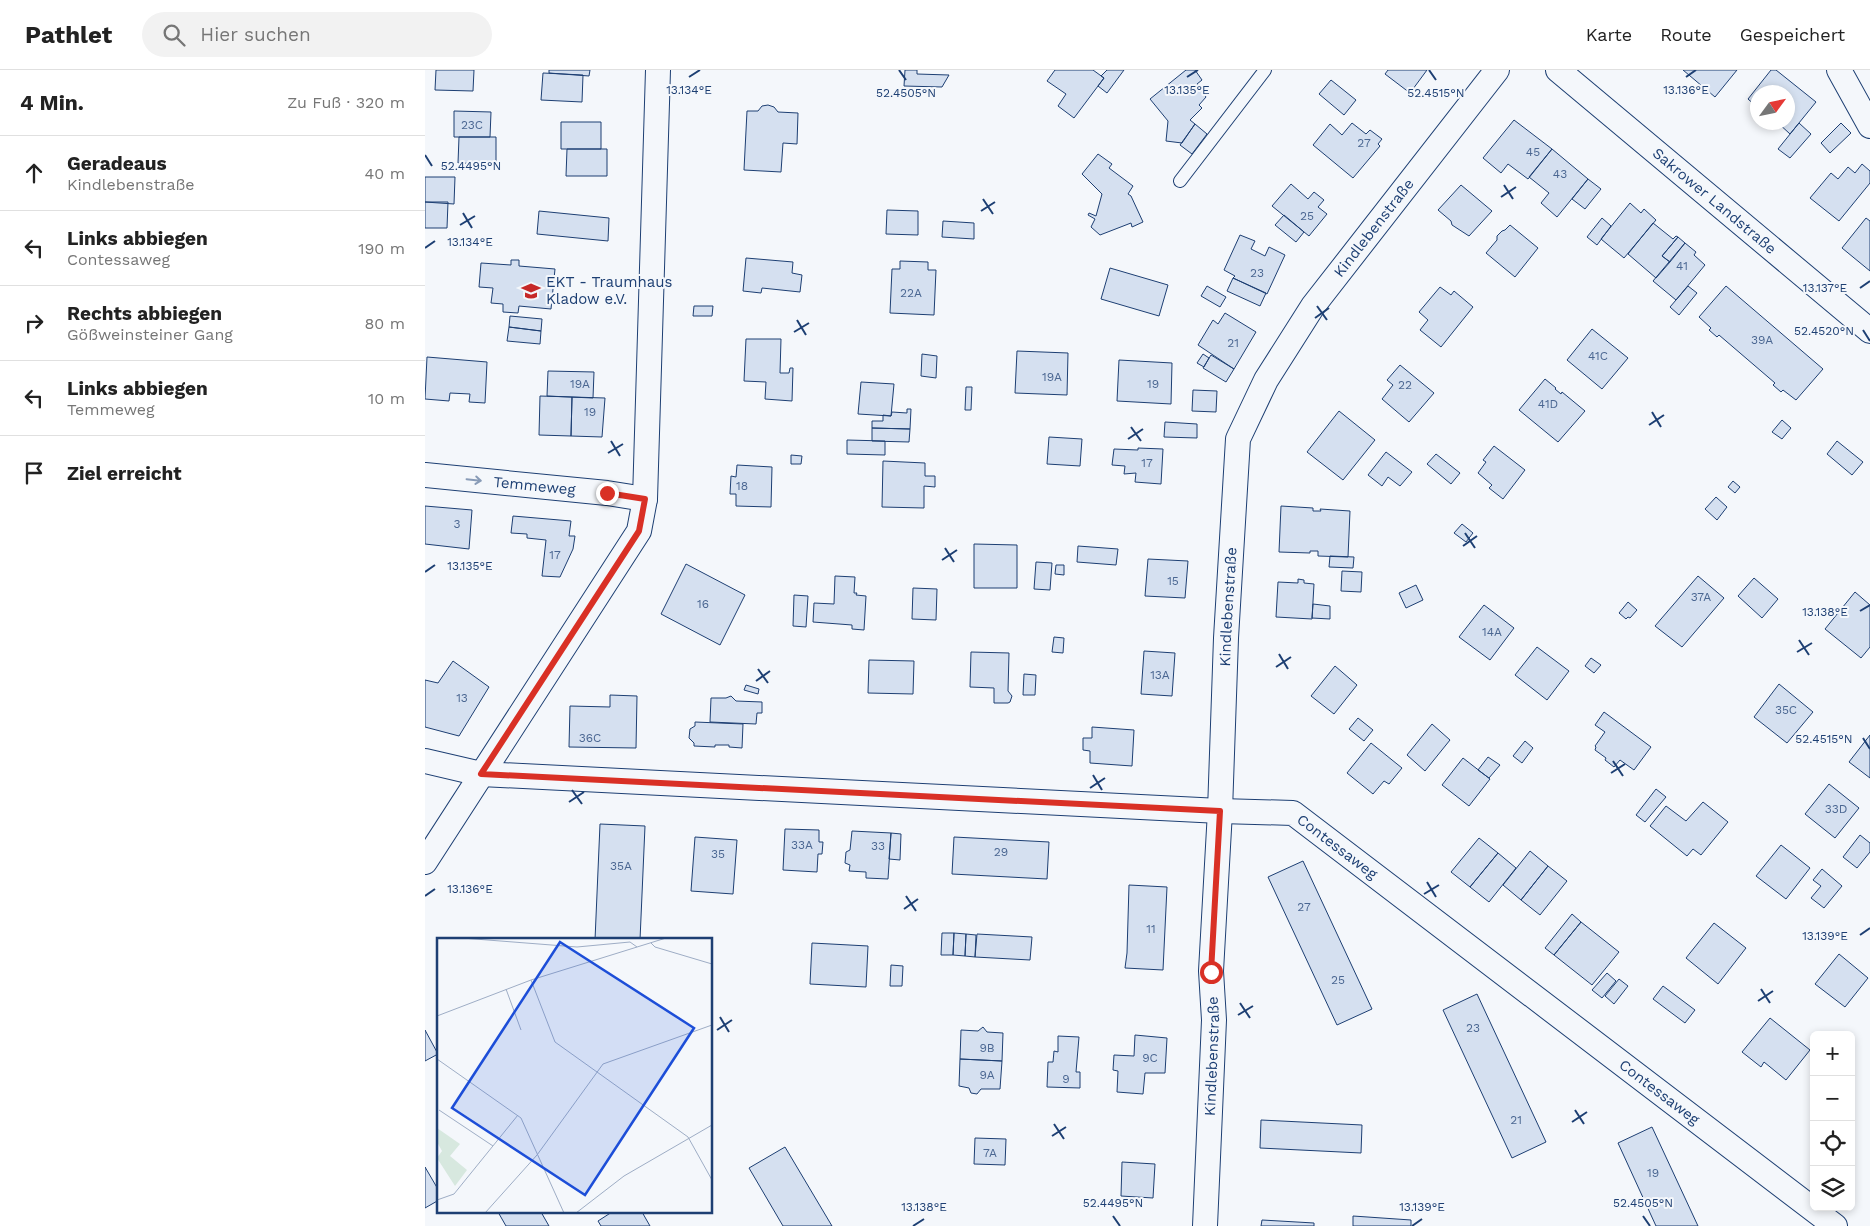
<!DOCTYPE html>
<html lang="de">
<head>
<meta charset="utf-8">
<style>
	body { margin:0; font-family:"Work Sans",sans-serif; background:#f2f2f2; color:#222 }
	.controls { position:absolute; right:15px; bottom:15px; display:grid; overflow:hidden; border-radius:8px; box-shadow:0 2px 8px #0003 }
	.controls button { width:45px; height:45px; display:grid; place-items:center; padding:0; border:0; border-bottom:1px solid #e0e0e0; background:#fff; color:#222; font:25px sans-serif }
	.compass { position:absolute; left:1325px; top:15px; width:45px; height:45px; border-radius:50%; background:#fff; box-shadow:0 2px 8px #0003; rotate:57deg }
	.stop { position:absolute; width:15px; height:15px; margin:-11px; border:4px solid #d93025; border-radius:50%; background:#fff }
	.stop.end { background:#d93025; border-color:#fff; box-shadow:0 1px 5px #0008 }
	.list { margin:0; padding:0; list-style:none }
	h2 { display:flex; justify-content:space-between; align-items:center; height:65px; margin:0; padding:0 20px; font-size:21px }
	h2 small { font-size:16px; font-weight:400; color:#767676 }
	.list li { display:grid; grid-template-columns:32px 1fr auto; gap:15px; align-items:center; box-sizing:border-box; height:75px; padding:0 20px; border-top:1px solid #e0e0e0 }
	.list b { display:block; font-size:19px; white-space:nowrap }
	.list p { margin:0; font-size:16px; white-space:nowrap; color:#767676 }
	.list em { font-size:16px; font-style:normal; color:#767676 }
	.icon { flex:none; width:28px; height:28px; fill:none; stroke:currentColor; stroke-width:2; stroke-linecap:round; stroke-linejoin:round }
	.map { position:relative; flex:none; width:1445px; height:1156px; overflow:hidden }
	header { display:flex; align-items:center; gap:30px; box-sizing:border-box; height:70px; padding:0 25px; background:#fff; border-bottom:1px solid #e0e0e0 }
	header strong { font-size:24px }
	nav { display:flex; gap:28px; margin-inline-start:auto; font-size:18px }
	.search { width:350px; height:45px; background:#f2f2f2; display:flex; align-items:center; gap:12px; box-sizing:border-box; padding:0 18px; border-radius:28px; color:#767676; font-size:19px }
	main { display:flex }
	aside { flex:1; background:#fff }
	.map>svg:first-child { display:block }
	.building { fill:#d5e0f0; stroke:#1d3f73 }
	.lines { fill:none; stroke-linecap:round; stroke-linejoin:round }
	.lane-casing { stroke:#1d3f73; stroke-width:14 }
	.street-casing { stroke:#1d3f73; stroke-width:26 }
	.lane { stroke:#f4f7fb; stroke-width:12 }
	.street { stroke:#f4f7fb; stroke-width:24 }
	.oneway { stroke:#889bb7 }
	.route { stroke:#d93025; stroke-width:6 }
	.ticks { fill:none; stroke:#1d3f73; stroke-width:2 }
	.labels { text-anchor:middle; stroke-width:4; stroke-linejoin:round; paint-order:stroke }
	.number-label { font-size:12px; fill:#4b6792 }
	.street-label { font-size:15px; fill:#1d3f73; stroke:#f4f7fb }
	.poi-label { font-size:15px; fill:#1d3f73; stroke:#f4f7fb; text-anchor:start }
	.inset-road { fill:none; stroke:#9eadc5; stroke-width:1 }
	.view { fill:#1d4ed8; fill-opacity:0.15; stroke:#1d4ed8; stroke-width:2.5 }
	.inset-edge { fill:none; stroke:#1d3f73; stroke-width:2.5 }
	.ticks-label { font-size:12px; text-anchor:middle; fill:#1d3f73; stroke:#f4f7fb; stroke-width:4; stroke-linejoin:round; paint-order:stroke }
</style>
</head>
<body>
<header>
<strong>Pathlet</strong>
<div class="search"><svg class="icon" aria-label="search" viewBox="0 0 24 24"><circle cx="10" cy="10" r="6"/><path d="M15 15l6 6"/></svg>Hier suchen</div>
<nav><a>Karte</a><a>Route</a><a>Gespeichert</a></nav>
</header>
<main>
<aside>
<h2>4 Min.<small>Zu Fuß · 320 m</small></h2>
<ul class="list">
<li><svg class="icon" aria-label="ahead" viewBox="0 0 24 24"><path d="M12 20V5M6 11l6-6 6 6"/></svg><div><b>Geradeaus</b><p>Kindlebenstraße</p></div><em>40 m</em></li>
<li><svg class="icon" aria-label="left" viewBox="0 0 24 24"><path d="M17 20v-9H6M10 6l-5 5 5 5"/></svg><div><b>Links abbiegen</b><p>Contessaweg</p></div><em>190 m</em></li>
<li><svg class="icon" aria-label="right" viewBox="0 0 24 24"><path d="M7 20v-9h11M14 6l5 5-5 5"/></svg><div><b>Rechts abbiegen</b><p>Gößweinsteiner Gang</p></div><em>80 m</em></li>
<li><svg class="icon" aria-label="left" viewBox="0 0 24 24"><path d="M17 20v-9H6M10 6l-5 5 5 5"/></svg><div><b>Links abbiegen</b><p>Temmeweg</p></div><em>10 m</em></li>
<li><svg class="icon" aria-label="arrive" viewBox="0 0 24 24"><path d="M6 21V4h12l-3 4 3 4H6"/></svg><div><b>Ziel erreicht</b></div></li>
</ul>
</aside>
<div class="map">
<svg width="1445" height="1156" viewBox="0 0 1445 1156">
	<rect width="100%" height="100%" fill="#f4f7fb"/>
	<!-- building -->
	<path class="building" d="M11 0H49L48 21 10 20Z
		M124 0H165L164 6 124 3Z
		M480 0H492V4L524 5 517 17 479 16Z
		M630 0H668L679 8 649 48 633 36 641 24 622 11Z
		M682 0H699L682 23 673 16 679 8 676 6Z
		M761 0H770L777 10 772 14 781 27 774 35 777 38 765 50 770 54 757 73 741 71 743 51 725 29Z
		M963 0H1002L985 23 960 4Z
		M1258 0H1312L1290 27Z
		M1346 0H1351L1391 32 1365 64 1352 52H1362V22H1332V37L1323 29Z
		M118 3 158 5 157 32 116 30Z
		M906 10 931 30 919 45 894 24Z
		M343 35 349 37 353 42 373 43 372 74 358 73 356 102 319 100 322 41H333L337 36Z
		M29 41 66 42 65 67H29Z
		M1089 50 1127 79 1103 109 1083 94 1076 103 1058 88Z
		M136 52H176V79H136Z
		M927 53 941 64 945 60 957 69 953 74 955 76 928 108 888 75 905 54 917 65Z
		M1374 53 1386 64 1365 88 1353 79Z
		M1416 53 1426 63 1405 83 1396 73Z
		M770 54 782 64 767 84 755 75Z
		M34 67H71V94L33 93Z
		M142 79H182V106H141Z
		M1127 79 1163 109 1132 147 1116 133 1124 123 1104 107Z
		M673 84 687 94 684 98 708 116 703 124 706 126 718 152 707 157 706 153 675 165 666 157 670 149 663 145 664 143 671 146 677 124 657 104Z
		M1437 94 1445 101V113L1414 151 1385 128 1406 103 1413 109 1423 97 1430 103Z
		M0 107H30L29 134 0 132Z
		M1163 109 1176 119 1160 139 1147 129Z
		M866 114 883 129 889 122 899 130 893 137 902 144 884 166 847 136Z
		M1036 115 1067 141 1044 166 1027 155 1026 151 1013 140Z
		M0 132H23L22 158H0Z
		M1205 133 1216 143 1219 139 1231 150 1199 188 1176 169Z
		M462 140 493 141V165L461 164Z
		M114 141 184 148 183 171 112 164Z
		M859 145 879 162 871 172 850 155Z
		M1177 148 1186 156 1172 175 1162 167Z
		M1441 148 1445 151V201L1417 178Z
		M518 151 549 153V169L517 167Z
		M1228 153 1248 169 1251 166 1253 167 1237 186 1245 192 1231 208 1203 184Z
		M1085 155 1113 178 1090 207 1061 183 1072 170V166L1077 161 1080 160Z
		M815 165 830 171 826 179 840 186 844 177 860 185 842 224 808 208 810 206 799 200Z
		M1253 167 1260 173 1245 192 1237 186Z
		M1260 173 1271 182 1269 185 1280 195 1251 230 1228 211Z
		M321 188 368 192 367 203 377 205 375 222 337 218 336 223 318 221Z
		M86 190H94V196L130 199 126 239 94 236 93 243 78 242V234L66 233 68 218 54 217 56 193 86 195Z
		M475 191 503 192V200H511L509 245 465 243 467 199H475Z
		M685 198 743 215 734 246 676 229Z
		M808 208 841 223 835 236 802 221Z
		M782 216 801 227 795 237 776 226Z
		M1263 216 1272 223 1254 245 1245 237Z
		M1301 216 1398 299 1371 330 1358 320 1356 322 1348 315 1350 313 1294 265 1292 267 1284 260 1286 258 1274 247Z
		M1015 217 1026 225 1029 221 1048 237 1016 277 995 260 1003 250 994 242Z
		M269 236H288L287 246H268Z
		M800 243 831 262 809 299 773 275 788 250 793 254Z
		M85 246 117 249 116 261 84 257Z
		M84 257 116 261 115 274 82 271Z
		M1167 259 1203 288 1177 319 1142 290Z
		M321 269H356L355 303H364L365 298H368L367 331 340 329 341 312 319 311Z
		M592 281 643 283 642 325 590 323Z
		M497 284 512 286 511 308 496 306Z
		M778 284 784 288 779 297 772 293Z
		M786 285 809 299 801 312 778 298Z
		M2 287 62 292 60 333 44 332 45 324 25 323 24 331 0 329Z
		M694 290 747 293 746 334 692 331Z
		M975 295 1009 323 984 352 957 329 968 315 962 310Z
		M123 301 169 302 168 328 122 326Z
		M1120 309 1131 318 1130 319 1136 324 1137 322 1160 341 1133 372 1094 340Z
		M436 312 469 314 466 346 433 344Z
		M541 317H547L546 340H540Z
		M768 320 792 321 791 342 767 341Z
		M115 326 147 327 146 366 114 365Z
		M147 327 180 328 177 367 146 366Z
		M482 339H486L485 359 447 358V351H458V345L466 346 467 342 482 343Z
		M914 341 950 370 918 410 882 382Z
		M1357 350 1366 358 1357 369 1347 362Z
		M740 352 772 354V368L739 367Z
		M447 358 485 359 484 372 447 371Z
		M624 367 657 369 655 396 622 394Z
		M422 370 460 371V385L422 384Z
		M1412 371 1438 392 1427 405 1402 384Z
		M1069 376 1100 400 1078 429 1064 418 1067 415 1053 403 1061 392 1058 390Z
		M713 378 738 379 736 414 710 412 711 403 699 404 700 396 687 395 689 379 713 380Z
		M961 382 987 402 975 416 963 407 957 416 943 405Z
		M1011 384 1035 403 1026 414 1002 394Z
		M366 385 377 386 376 394H366Z
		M458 391 500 393V406H510V417L499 416V438L457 437Z
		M312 395 347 397 346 437 311 436V424H305L306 406 311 407Z
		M1308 411 1315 417 1310 423 1303 417Z
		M1291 427 1302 437 1292 450 1280 439Z
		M0 436 47 440 44 479 0 474Z
		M856 436 888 438V441H896L895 439 925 441 923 487 893 486V481H885V483L854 482Z
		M88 446 146 451 144 466H150L148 479 135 507 117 506 121 470 102 468V464L86 463Z
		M1037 454 1048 463 1041 472 1029 463Z
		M549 474 592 475V518H549Z
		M653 476 693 479 691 495 652 492Z
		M905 486 929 487 928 498 904 497Z
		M723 489 763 491 760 528 720 526Z
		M611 492 627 493 625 520 609 519Z
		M261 494 320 525 295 575 236 544Z
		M631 495H639V505L630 504Z
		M917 501 937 502 936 522 916 521Z
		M410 506 430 507 429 523H432L431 525 441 526 439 560 427 559V555L388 552 389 533 409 534Z
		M1273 506 1299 528 1257 577 1230 556Z
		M1329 508 1353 529 1337 548 1313 526Z
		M873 509 879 510V513L889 514 887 549 851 547 853 512 873 513Z
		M991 515 998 530 981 538 974 523Z
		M488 518 512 519 511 550 487 549Z
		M1430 522 1445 535V577L1436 588 1400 559Z
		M369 525 383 526 381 557 368 556Z
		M1203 532 1212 540 1205 548 1203 547 1201 549 1194 543Z
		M888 534 905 536V549L887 548Z
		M1059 535 1089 558 1065 590 1034 567Z
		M629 567 639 568 638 583 627 582Z
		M1112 577 1144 601 1122 630 1090 605Z
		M719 581 750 583 747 626 716 624Z
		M546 582 584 583 583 621 587 626 585 632 583 633H569V618L545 617Z
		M1166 588 1176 595 1169 603 1160 596Z
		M444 590 489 591 488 624 443 623Z
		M28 591 64 617 34 666 0 657V610L13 613Z
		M910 596 932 615 909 644 886 626Z
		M599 604 611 605 610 625H598Z
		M1354 614 1388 642 1362 673 1329 647Z
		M321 615 334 619 333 624 319 620Z
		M185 625 212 626 211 678 144 677 145 636 185 637Z
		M306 626 311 631 337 632V643H332L331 654 285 652 286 628H301Z
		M1179 642 1226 677 1209 700 1195 690 1189 697 1180 690 1181 688 1170 680 1171 677 1170 676 1180 662 1170 655Z
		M933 648 948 660 939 671 924 659Z
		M270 652 318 654 317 678 304 677V675H290V677L269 676V673L264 668 265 659 270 656Z
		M1007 654 1025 670 1000 701 982 685Z
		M667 657 709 660 707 696 665 693V681L658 680V668H667Z
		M1445 665V708L1424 692Z
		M1100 671 1108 678 1097 693 1088 686Z
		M946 673 977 698 964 714 959 711 948 724 922 703Z
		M1063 687 1075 695 1064 708 1053 700Z
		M1038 688 1065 709 1044 736 1017 715Z
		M1404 714 1434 738 1410 768 1380 744Z
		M1231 719 1241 727 1220 752 1211 745Z
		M1278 732 1303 752 1276 785 1268 779 1262 786 1225 756 1241 736 1261 751Z
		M175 754 220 756 215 870H170Z
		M360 759 394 760V772H398L397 784H393L392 802 358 800Z
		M427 761 466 763 463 809 441 808V802L424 801 425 795 420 793 421 782 425 780Z
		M466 763 476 764 475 790 464 789Z
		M1435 765 1445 773V782L1432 798 1418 787Z
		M270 767 312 770 308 824 266 821Z
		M529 767 624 772 622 809 527 804Z
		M1054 768 1073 783 1045 817 1026 802Z
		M1356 775 1385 798 1361 829 1331 806Z
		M1105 781 1123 796 1096 830 1078 815Z
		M1073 783 1091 798 1064 832 1045 817Z
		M878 791 947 939 912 955 843 807Z
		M1123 796 1142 811 1115 845 1096 830Z
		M1397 799 1417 816 1399 838 1386 828 1396 816 1388 810Z
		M704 815 742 817 738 900 700 898 702 883Z
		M1147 844 1156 852 1129 885 1120 878Z
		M1156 852 1194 882 1167 915 1129 885Z
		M1289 853 1321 878 1293 914 1261 888Z
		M517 863H529L528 885H516Z
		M529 863 541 864 540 886 528 885Z
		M541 864 551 865 550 887 540 886Z
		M552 864 607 867 605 890 550 887Z
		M387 873 443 876 441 917 385 914Z
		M1414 884 1443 908 1420 937 1390 914Z
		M466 895 478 896 477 916H465Z
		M1182 903 1191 911 1177 928 1167 920Z
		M1194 909 1203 916 1189 934 1180 926Z
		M1238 916 1270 940 1260 953 1228 929Z
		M1052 924 1121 1072 1087 1088 1018 940Z
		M1345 948 1385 980 1361 1010 1339 992 1336 997 1317 982Z
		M558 957 562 962 578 963 577 991 535 989 536 960 553 961Z
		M0 960 13 984 0 991Z
		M710 965 742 968 740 1003H720L718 1024 692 1022 693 1001 688 1000 689 985 709 986Z
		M633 966 654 967 651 1002H655V1018L622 1017 623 992H628L629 981 633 982Z
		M535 989 577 991 575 1019H556L552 1024 546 1023 544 1018 534 1016Z
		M836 1050 937 1055 936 1083 835 1078Z
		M1227 1057 1273 1156H1231L1193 1073Z
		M550 1068 581 1069 580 1095 549 1094Z
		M360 1077 407 1156H358L324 1098Z
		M697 1092 730 1094 728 1128 696 1126Z
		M0 1097 14 1121V1130L0 1138Z
		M73 1142H116L124 1156H81Z
		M187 1142H217L225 1156H176L173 1151Z
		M928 1146 986 1150V1156H928Z
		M837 1150 889 1153V1156H836Z"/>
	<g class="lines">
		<!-- lane casing -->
		<g class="lane-casing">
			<path id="lane" d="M755 111 840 0"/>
		</g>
		<!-- street casing -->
		<g class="street-casing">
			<g id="street">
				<path id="s1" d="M1133 0 1445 261"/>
				<path d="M1414 0 1445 56"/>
				<path id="s2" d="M0 405 182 423 220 429"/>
				<path id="s3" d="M0 691 56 704 795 741 868 743 1410 1156"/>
				<path d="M0 792 214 461 220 429 233 0"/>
				<path id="s4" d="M780 1156 789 950 786 901 795 741 801 568 813 369 841 310 888 236 1072 0"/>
			</g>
		</g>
		<!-- lane -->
		<use href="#lane" class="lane"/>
		<!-- street -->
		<use href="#street" class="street"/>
	</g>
	<!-- one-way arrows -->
	<defs><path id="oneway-shaft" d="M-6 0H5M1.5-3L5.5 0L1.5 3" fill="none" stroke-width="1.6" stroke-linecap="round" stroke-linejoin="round" transform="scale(1.25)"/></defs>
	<use class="oneway" href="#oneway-shaft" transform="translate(49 410) rotate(6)"/>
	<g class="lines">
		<!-- route -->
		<path class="route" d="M182 423 220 429 214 461 56 704 795 741 786 902"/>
	</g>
	<!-- ticks -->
	<path class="ticks" d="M474 0 481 10M1004 0 1011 10M264 7 275 0M762 7 773 0M1261 7 1271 0M0 85 7 96M1079 115 1088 129M1076 127 1091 117M558 129 568 144M556 141 570 132M38 143 47 158M35 155 50 146M0 178 10 171M1435 218 1445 211M892 236 902 250M890 248 904 238M372 250 381 265M1438 260 1445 271M369 262 384 253M1227 342 1236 357M1224 355 1239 345M706 357 716 371M703 369 718 359M186 371 195 386M183 383 198 374M1040 463 1050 478M1038 476 1052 466M520 478 529 492M517 490 532 480M0 502 10 495M1435 541 1445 535M1374 570 1384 585M1372 582 1387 573M854 584 863 599M851 597 866 587M333 599 343 613M331 611 345 601M1438 668 1445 679M1188 691 1198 706M1186 703 1200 694M668 705 677 720M665 718 680 708M147 720 157 734M144 732 159 722M1002 812 1011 827M999 824 1014 815M0 826 10 819M481 826 491 841M479 839 493 829M1435 865 1445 858M1336 919 1345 933M1333 931 1348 921M815 933 825 948M813 945 828 936M295 947 304 962M292 960 307 950M1150 1040 1159 1054M1147 1052 1162 1042M629 1054 639 1069M627 1066 641 1057M688 1146 695 1156M1218 1146 1225 1156M488 1156 499 1149M987 1156 997 1149"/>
	<!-- icons -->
	<defs>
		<g id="school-bare" transform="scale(1.5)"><path d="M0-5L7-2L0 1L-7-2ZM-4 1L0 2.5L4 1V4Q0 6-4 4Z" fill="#c62828" stroke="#f4f7fb" stroke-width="2.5" paint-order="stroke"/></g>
	</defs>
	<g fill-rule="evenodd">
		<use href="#school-bare" x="106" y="221"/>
	</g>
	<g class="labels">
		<!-- number labels -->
		<g class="number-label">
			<text x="47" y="59">23C</text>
			<text x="939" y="77">27</text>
			<text x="1108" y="86">45</text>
			<text x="1135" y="108">43</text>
			<text x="882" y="150">25</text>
			<text x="1257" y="200">41</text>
			<text x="832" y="207">23</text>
			<text x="486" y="227">22A</text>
			<text x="1337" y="274">39A</text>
			<text x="808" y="277">21</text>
			<text x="1173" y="290">41C</text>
			<text x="627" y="311">19A</text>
			<text x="155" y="318">19A</text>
			<text x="728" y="318">19</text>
			<text x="980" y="319">22</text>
			<text x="1123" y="338">41D</text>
			<text x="165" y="346">19</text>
			<text x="722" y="397">17</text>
			<text x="317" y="420">18</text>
			<text x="32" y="458">3</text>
			<text x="130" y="489">17</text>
			<text x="748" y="515">15</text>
			<text x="1276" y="531">37A</text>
			<text x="278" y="538">16</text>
			<text x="1067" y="566">14A</text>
			<text x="735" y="609">13A</text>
			<text x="37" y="632">13</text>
			<text x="1361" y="644">35C</text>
			<text x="165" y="672">36C</text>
			<text x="1411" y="743">33D</text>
			<text x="377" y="779">33A</text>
			<text x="453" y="780">33</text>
			<text x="576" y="786">29</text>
			<text x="293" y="788">35</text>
			<text x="196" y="800">35A</text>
			<text x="879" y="841">27</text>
			<text x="726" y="863">11</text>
			<text x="913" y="914">25</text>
			<text x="1048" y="962">23</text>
			<text x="562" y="982">9B</text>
			<text x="725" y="992">9C</text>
			<text x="562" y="1009">9A</text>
			<text x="641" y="1013">9</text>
			<text x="1091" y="1054">21</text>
			<text x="565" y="1087">7A</text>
			<text x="1228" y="1107">19</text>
		</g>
		<!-- street labels -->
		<g class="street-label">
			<text dy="5" stroke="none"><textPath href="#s1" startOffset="204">Sakrower Landstraße</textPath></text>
			<text dy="5" stroke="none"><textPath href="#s4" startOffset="1040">Kindlebenstraße</textPath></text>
			<text dy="5" stroke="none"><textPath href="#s2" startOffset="110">Temmeweg</textPath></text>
			<text dy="5" stroke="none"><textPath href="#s4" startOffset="620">Kindlebenstraße</textPath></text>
			<text dy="5" stroke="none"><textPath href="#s3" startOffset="926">Contessaweg</textPath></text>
			<text dy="5" stroke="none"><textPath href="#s4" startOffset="170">Kindlebenstraße</textPath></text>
			<text dy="5" stroke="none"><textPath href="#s3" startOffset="1331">Contessaweg</textPath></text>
		</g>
		<!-- poi labels -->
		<g class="poi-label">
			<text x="121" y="217">EKT - Traumhaus<tspan x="121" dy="17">Kladow e.V.</tspan></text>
		</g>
	</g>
	<!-- overview -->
	<g transform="translate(12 868)">
		<rect width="275" height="275" fill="#f4f7fb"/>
		<path d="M0 190 23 206 13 218 30 232 18 248 0 220 5 213 0 204Z" fill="#d7e8df"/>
		<path class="inset-road" d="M25 0 140 9 193 4 200 9M214 5 218 9 275 26M94 42 118 104 251 199 275 242M69 51 84 92M0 78 94 42 229 0M0 121 84 180 127 275M2 172 56 208M0 262 17 256 81 177M48 275 100 217 166 126 275 87M139 275 187 238 275 187"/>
		<path class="view" d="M123 4 257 90 148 257 15 170Z"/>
		<rect width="275" height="275" class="inset-edge"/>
	</g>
	<g class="ticks-label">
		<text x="264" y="24">13.134°E</text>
		<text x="762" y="24">13.135°E</text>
		<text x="1261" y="24">13.136°E</text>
		<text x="1011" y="27">52.4515°N</text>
		<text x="481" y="27">52.4505°N</text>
		<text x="46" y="100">52.4495°N</text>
		<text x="45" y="176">13.134°E</text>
		<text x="1400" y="222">13.137°E</text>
		<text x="1399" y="265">52.4520°N</text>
		<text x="45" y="500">13.135°E</text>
		<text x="1400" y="546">13.138°E</text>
		<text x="1399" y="673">52.4515°N</text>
		<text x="45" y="823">13.136°E</text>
		<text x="1400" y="870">13.139°E</text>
		<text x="688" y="1137">52.4495°N</text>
		<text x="1218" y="1137">52.4505°N</text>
		<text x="499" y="1141">13.138°E</text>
		<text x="997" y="1141">13.139°E</text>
	</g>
</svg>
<div class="controls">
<button>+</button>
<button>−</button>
<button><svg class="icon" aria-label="locate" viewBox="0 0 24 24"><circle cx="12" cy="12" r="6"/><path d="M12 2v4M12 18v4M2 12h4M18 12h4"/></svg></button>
<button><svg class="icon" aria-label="layers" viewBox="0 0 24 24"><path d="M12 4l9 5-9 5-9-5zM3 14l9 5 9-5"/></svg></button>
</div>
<svg class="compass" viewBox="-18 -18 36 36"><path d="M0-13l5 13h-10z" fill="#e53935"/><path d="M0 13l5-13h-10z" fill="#767676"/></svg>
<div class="stop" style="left:786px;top:902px"></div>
<div class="stop end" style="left:182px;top:423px"></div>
</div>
</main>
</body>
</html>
